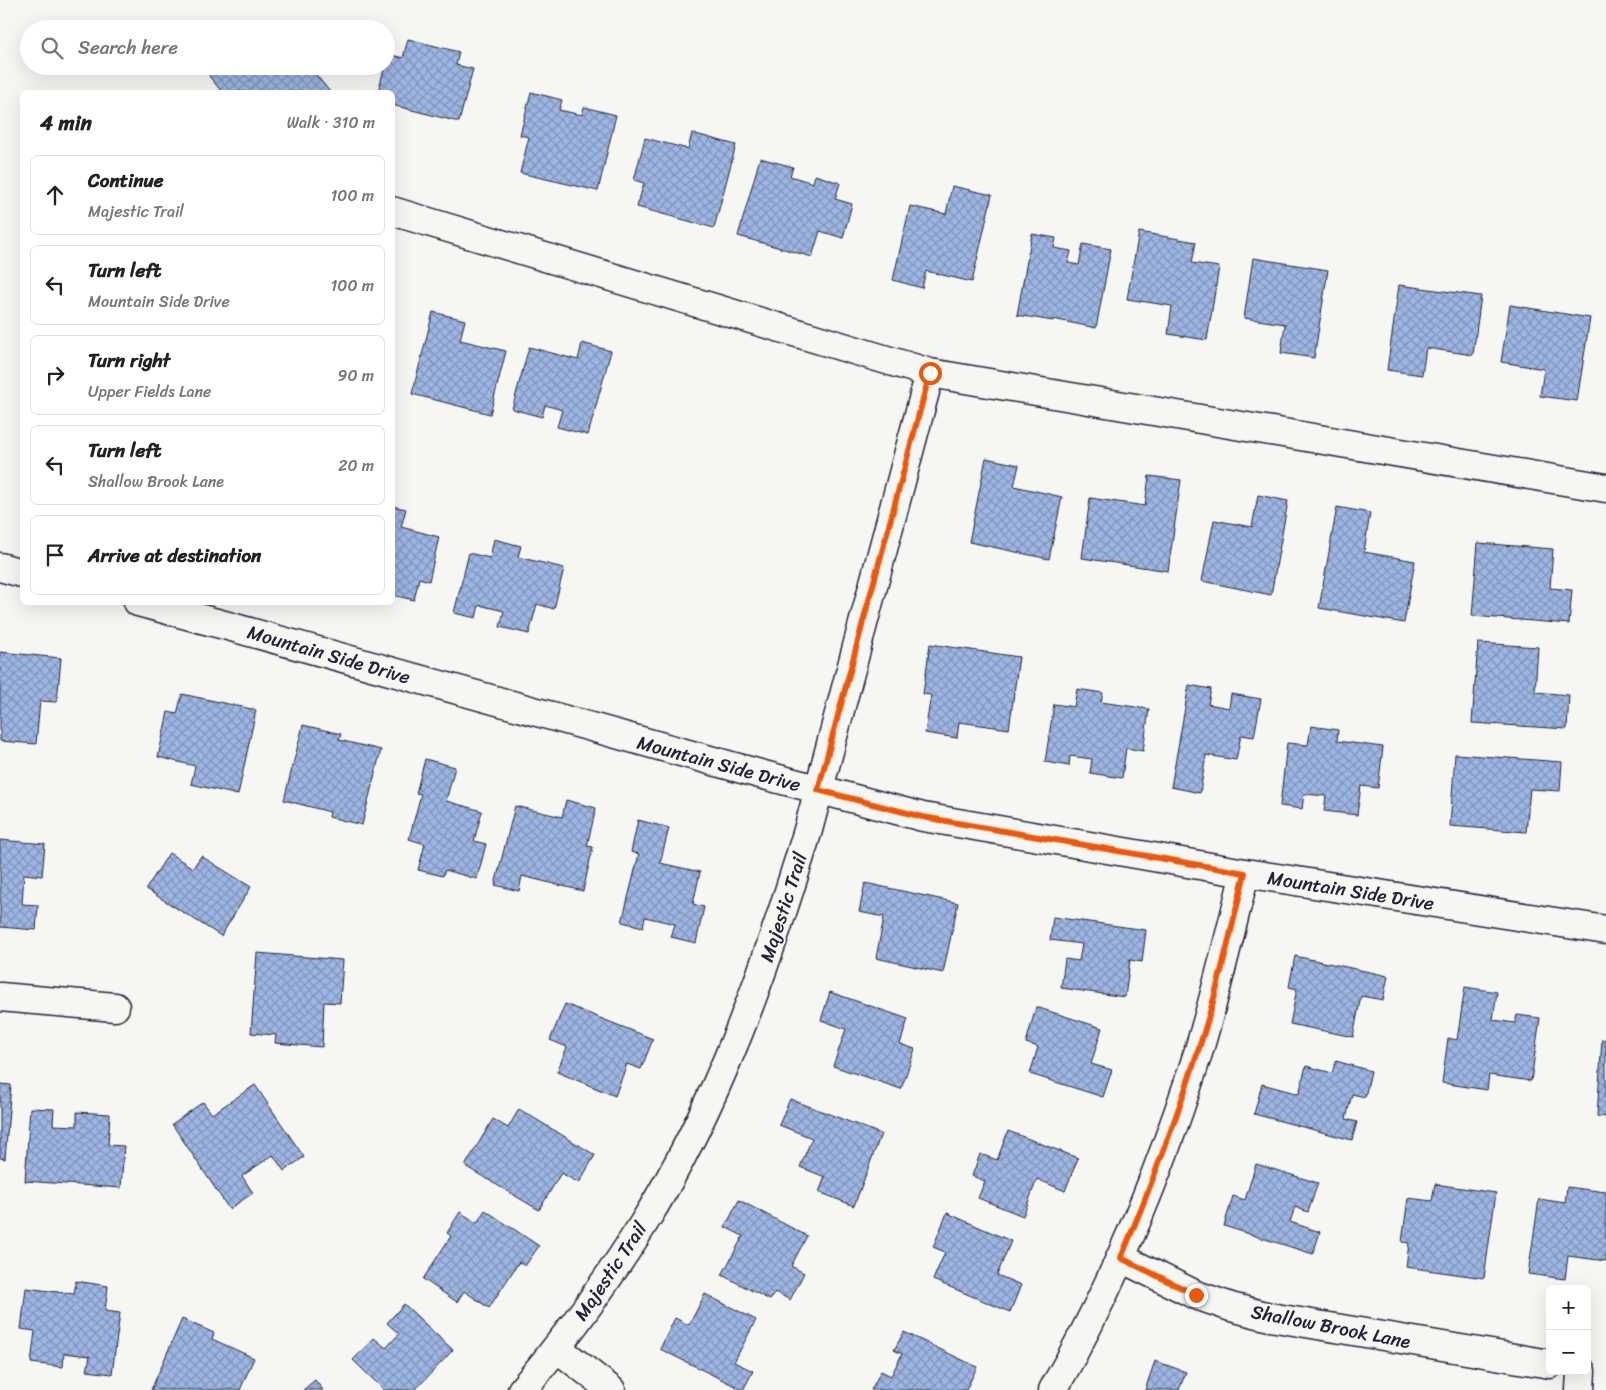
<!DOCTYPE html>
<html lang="en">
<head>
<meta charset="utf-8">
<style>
	body { margin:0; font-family:Sriracha,sans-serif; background:#f6f6f6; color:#222 }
	.controls { position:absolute; right:15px; bottom:15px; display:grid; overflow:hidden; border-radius:8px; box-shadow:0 5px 20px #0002 }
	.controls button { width:45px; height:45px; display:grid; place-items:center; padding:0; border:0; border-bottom:1px solid #e0e0e0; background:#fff; color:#222; font:25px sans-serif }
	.stop { position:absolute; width:15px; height:15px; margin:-11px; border:4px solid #ea580c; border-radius:50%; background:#fff }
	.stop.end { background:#ea580c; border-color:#fff; box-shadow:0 1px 5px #0008 }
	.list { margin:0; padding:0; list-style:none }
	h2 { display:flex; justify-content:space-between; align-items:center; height:65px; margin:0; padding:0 20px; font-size:21px }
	h2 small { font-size:16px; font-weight:400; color:#767676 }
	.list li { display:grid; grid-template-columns:32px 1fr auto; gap:15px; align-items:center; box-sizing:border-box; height:80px; margin:0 10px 10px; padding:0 10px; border:1px solid #e0e0e0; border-radius:8px }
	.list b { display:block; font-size:19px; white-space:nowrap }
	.list p { margin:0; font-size:16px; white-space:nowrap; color:#767676 }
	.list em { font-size:16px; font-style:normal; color:#767676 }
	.icon { flex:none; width:28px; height:28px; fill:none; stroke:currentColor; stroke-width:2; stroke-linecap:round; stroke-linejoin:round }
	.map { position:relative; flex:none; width:1606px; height:1390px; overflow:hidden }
	.search { position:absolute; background:#fff; box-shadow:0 5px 20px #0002; left:20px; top:20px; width:375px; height:55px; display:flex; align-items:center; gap:12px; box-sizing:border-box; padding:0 18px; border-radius:28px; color:#767676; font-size:19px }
	.panel { position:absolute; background:#fff; box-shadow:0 5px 20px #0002; left:20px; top:90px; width:375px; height:515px; border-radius:8px }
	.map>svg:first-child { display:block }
	.building { fill:url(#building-cross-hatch); stroke:#22223b }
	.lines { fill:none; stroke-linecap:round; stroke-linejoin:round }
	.minor-casing { stroke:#22223b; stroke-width:31 }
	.minor { stroke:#f6f6f2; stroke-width:28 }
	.route { stroke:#ea580c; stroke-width:6 }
	.labels { text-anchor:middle; stroke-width:4; stroke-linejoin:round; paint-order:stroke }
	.street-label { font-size:19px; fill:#22223b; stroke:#f6f6f2 }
</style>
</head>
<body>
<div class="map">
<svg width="1606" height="1390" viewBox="0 0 1606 1390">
	<defs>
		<pattern id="building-cross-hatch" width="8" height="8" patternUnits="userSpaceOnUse" patternTransform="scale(1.25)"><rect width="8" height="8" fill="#9eb6e3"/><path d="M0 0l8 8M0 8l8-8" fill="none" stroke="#8094b9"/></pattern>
	</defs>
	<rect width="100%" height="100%" fill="#f6f6f2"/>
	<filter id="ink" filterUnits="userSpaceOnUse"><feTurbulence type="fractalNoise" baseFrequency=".02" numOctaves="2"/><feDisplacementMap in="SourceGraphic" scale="10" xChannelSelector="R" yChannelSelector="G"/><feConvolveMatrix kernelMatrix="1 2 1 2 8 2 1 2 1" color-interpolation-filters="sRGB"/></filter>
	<g filter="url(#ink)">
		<!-- building -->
		<path class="building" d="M275 23 279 29H268Z
			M408 39 459 52 456 65 473 69 459 122 392 105V92H378L388 54 403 58Z
			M220 66H309L330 92H222L209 76Z
			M531 92 562 100 559 110 582 115 584 107 616 115 598 191 520 173 529 137 520 135Z
			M692 133 736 145 714 228 637 207 644 183 634 180 645 138 688 149Z
			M760 158 793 167 790 176 813 183 815 175 840 183 835 199 852 204 843 238 820 231 812 257 738 236Z
			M952 186 992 195 972 282 926 271 922 288 893 280 910 206 946 214Z
			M1139 232 1196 242 1192 263 1219 267 1207 340 1168 334 1172 306 1127 299Z
			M1032 234 1056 238 1054 248 1071 251 1068 263 1079 265 1083 244 1111 249 1096 328 1053 319V321L1017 315Z
			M1253 258 1328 270 1314 358 1281 353 1285 324 1244 318Z
			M1399 285 1481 296 1473 355 1426 348 1422 375 1387 370Z
			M1510 305 1590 318 1577 401 1540 396 1544 369 1501 362Z
			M433 312 465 320 460 340 506 351 490 414 412 394Z
			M582 343 611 351 588 435 557 427 562 410 545 405 542 417 512 409 529 347 578 360Z
			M986 458 1019 465 1014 486 1062 497 1049 559 969 542Z
			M1149 476 1181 480 1168 571 1082 558 1090 498 1145 506Z
			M1258 495 1288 501 1271 595 1202 581 1214 520 1252 527Z
			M392 506 406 509 401 527 439 537 429 581 419 578 414 600 392 595Z
			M1337 507 1370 513 1364 552 1415 561 1404 623 1319 608Z
			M494 539 521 546 518 557 564 568 554 609 537 604 529 634 500 627 504 611 479 605 476 618 454 613 469 553 490 558Z
			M1478 543 1553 549 1550 588 1572 590 1569 624 1472 616Z
			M1478 643 1538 647 1535 692 1569 695 1567 729 1472 723Z
			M930 644 1019 657 1009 729 959 722 957 738 925 733 931 695 923 694Z
			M0 652 61 658 57 702 40 701 36 744 0 741Z
			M1189 685 1211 689 1208 704 1229 708 1231 694 1261 699 1254 737 1241 735 1236 760 1206 755 1200 793 1171 787Z
			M1077 689 1103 693 1101 702 1149 709 1143 751 1126 748 1122 778 1090 773 1092 759 1070 756 1069 766 1045 762 1054 704 1074 707Z
			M182 694 256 710 238 795 191 784 195 766 158 757 168 712 177 714Z
			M303 725 341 734 339 740 381 750 362 825 329 817 330 812 284 800Z
			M1311 726 1338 730 1337 741 1383 747 1378 788 1361 786 1357 815 1324 811 1326 796 1304 794 1302 809 1280 806 1287 743 1308 745Z
			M1455 754 1562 762 1560 791 1530 789 1526 832 1450 826Z
			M425 759 455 767 446 801 482 811 474 841 486 844 477 879 445 870 443 876 418 870 425 844 409 839 421 794 416 793Z
			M566 800 596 808 587 846 593 847 583 891 522 876 519 891 495 885 515 806 562 817Z
			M638 820 669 828 660 863 700 872 693 904 704 907 696 943 671 937 675 924 645 917 643 927 622 922 639 854 631 852Z
			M0 840 45 844 42 876 24 874 22 904 38 905 36 930 0 927Z
			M169 853 193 868 201 856 251 887 221 936 146 889Z
			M865 883 958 903 943 973 876 958 884 917 859 912Z
			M1053 917 1146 930 1142 962 1130 960 1125 997 1061 988 1065 959 1079 961 1082 944 1050 940Z
			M257 953 343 960 340 1003 324 1002 322 1047 275 1043 276 1035 251 1033Z
			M1295 956 1388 976 1383 1000 1361 996 1353 1037 1290 1024 1297 989 1289 987Z
			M1465 987 1497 992 1493 1020 1515 1023 1517 1015 1540 1018 1531 1081 1489 1075 1487 1090 1442 1083 1448 1038 1457 1040Z
			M830 992 908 1019 900 1044 915 1049 901 1089 833 1066 846 1029 821 1020Z
			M565 1004 653 1039 641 1069 627 1064 615 1096 557 1072 567 1047 550 1040Z
			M1036 1007 1102 1028 1091 1064 1112 1070 1103 1097 1030 1074 1038 1047 1026 1043Z
			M1602 1039 1606 1040V1117L1597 1116Z
			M1336 1061 1371 1071 1365 1097 1352 1094 1346 1119 1357 1122 1352 1140 1254 1114 1262 1084 1299 1094 1306 1066 1332 1073Z
			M0 1084 11 1085 5 1159 0 1158Z
			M255 1085 304 1157 284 1171 273 1155 242 1176 253 1193 229 1209 172 1124 203 1102 212 1114Z
			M790 1099 881 1134 854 1206 819 1192 825 1177 800 1167 812 1138 779 1125Z
			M30 1108 54 1109 53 1125 77 1126V1112L110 1114 108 1145 124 1146 121 1188 25 1181Z
			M519 1109 595 1155 579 1183 561 1173 539 1210 465 1166 493 1119 508 1128Z
			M1008 1131 1078 1158 1065 1191 1037 1179 1023 1216 978 1198 985 1181 972 1176 980 1154 997 1160Z
			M1256 1164 1318 1183 1308 1212 1295 1207 1290 1222 1320 1232 1313 1254 1224 1226 1233 1196 1245 1200Z
			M1435 1184 1496 1193 1484 1278 1406 1267 1409 1243 1402 1242 1408 1198 1432 1201Z
			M1567 1187 1606 1192V1261L1568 1256 1565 1279 1528 1274 1539 1199 1565 1203Z
			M739 1200 807 1236 791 1266 804 1273 790 1300 775 1292 770 1300 722 1275 743 1236 725 1227Z
			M485 1210 539 1246 525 1266 519 1262 489 1308 464 1291 457 1302 423 1279 451 1236 447 1233 460 1212 477 1223Z
			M947 1213 1011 1241 997 1275 1021 1285 1010 1312 933 1280 945 1252 933 1247Z
			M76 1281 108 1286 105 1311 120 1313 112 1374 87 1371 90 1356 64 1353 63 1367 31 1363 35 1331 21 1329 26 1288 74 1294Z
			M705 1294 756 1320 734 1362 753 1371 743 1390 660 1349 675 1318 689 1325Z
			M404 1304 453 1350 415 1390H384L353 1360 374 1338 386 1348 399 1334 387 1323Z
			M182 1319 214 1333 212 1339 254 1358 240 1390H151Z
			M904 1332 977 1367 966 1390H871L881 1371 891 1376 902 1354 894 1350Z
			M1155 1361 1186 1372 1179 1390H1145Z
			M315 1380 323 1390H303Z"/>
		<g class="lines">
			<!-- minor casing -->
			<g class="minor-casing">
				<path id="minor" d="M392 211 930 373 1606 488
					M0 567 22 573
					M138 602 228 626 760 774 923 817 1245 873 1606 930
					M0 997 115 1007
					M1121 1258 1196 1295 1231 1307 1270 1317 1550 1364
					M557 1348 611 1390
					M522 1390C566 1338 606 1283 642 1226 718 1105 767 966 808 830L930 373
					M1053 1390C1114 1284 1161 1170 1198 1053 1216 994 1230 933 1245 873
					M1580 1390 1581 1371"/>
			</g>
			<!-- minor -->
			<use href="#minor" class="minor"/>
		</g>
	</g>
	<g class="lines" filter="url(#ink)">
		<!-- route -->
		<path class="route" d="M930 373 818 790 923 817 1245 873C1230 934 1217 995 1197 1054 1175 1123 1149 1191 1121 1258L1196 1295"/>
	</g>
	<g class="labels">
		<!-- street labels -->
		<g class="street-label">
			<text transform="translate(329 654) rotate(16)" y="7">Mountain Side Drive</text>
			<text transform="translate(719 763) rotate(15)" y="7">Mountain Side Drive</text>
			<text transform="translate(1351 890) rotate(9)" y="7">Mountain Side Drive</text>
			<text transform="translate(783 907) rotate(-72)" y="7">Majestic Trail</text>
			<text transform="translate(610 1271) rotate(-56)" y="7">Majestic Trail</text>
			<text transform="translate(1331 1326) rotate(11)" y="7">Shallow Brook Lane</text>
		</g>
	</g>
</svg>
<div class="controls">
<button>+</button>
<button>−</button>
</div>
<div class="stop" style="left:930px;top:373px"></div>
<div class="stop end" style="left:1196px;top:1295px"></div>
<div class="search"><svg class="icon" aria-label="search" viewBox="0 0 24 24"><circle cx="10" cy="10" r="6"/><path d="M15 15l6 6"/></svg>Search here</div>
<section class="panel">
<h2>4 min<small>Walk · 310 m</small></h2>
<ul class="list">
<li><svg class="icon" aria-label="ahead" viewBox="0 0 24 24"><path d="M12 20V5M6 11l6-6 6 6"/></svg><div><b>Continue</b><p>Majestic Trail</p></div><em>100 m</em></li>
<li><svg class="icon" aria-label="left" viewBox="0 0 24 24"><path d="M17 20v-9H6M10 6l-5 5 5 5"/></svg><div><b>Turn left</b><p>Mountain Side Drive</p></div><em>100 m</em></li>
<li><svg class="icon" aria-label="right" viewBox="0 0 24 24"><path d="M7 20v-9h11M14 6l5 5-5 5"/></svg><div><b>Turn right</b><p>Upper Fields Lane</p></div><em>90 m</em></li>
<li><svg class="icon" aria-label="left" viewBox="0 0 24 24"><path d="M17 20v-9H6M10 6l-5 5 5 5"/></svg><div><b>Turn left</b><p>Shallow Brook Lane</p></div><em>20 m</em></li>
<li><svg class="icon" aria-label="arrive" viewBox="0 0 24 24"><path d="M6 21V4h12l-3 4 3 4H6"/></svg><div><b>Arrive at destination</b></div></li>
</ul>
</section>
</div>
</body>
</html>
